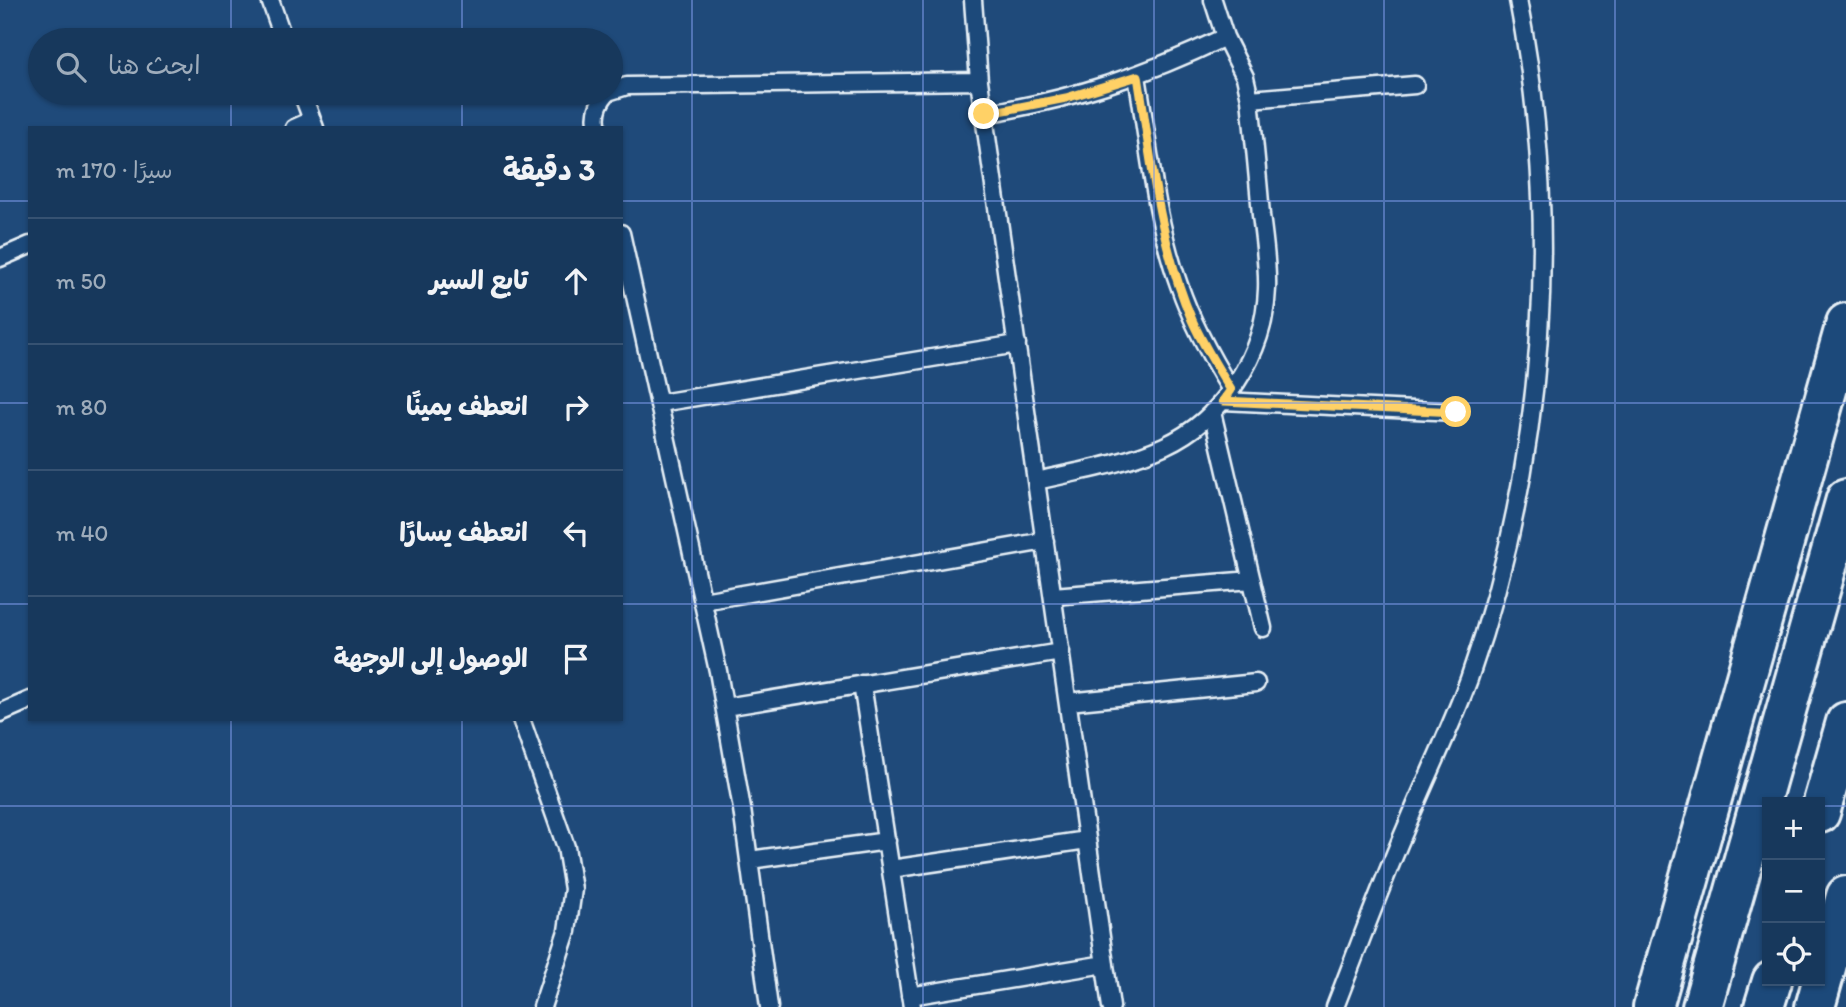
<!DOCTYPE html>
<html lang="ar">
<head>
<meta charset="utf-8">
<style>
	body { margin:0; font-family:Itim,"Playpen Sans Arabic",sans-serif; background:#203f62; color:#f1f3f6; direction:rtl }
	.controls { position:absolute; right:21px; bottom:21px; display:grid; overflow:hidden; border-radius:0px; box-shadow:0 2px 5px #0004 }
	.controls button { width:63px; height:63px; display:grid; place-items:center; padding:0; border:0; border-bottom:2px solid #365272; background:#17385c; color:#f1f3f6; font:35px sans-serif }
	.stop { position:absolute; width:21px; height:21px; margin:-16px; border:5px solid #ffd166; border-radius:50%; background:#fff }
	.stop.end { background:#ffd166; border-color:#fff; box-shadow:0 2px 7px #0008 }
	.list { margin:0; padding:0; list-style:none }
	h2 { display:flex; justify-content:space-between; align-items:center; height:91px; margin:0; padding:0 28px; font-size:30px }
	h2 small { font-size:23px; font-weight:400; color:#9eacbb }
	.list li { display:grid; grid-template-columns:46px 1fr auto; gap:21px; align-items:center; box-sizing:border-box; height:126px; padding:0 28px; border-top:2px solid #365272 }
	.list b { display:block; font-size:26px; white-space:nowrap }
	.list em { font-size:23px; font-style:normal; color:#9eacbb }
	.icon { flex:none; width:38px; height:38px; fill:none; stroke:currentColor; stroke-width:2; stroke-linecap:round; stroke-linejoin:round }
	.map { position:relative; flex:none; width:1846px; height:1007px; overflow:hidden; direction:ltr }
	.search { position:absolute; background:#17385c; box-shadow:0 2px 5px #0004; left:28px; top:28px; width:595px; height:77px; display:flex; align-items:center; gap:18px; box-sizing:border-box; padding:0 24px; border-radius:38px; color:#9eacbb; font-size:26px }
	.panel { position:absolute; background:#17385c; box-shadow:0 2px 5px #0004; left:28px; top:126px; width:595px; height:595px; border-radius:0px; direction:rtl }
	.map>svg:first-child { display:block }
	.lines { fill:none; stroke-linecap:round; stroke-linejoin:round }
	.service-casing { stroke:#e8f1f8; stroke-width:21 }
	.motorway-casing { stroke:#e8f1f8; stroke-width:44 }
	.service { stroke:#1f4a7a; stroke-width:16 }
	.motorway { stroke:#1f4a7a; stroke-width:38 }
	.route { stroke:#ffd166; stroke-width:9 }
	.grid { fill:none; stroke:#7897e6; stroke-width:2; stroke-opacity:0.55 }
</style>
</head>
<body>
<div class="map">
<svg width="1846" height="1007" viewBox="0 0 1846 1007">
	<rect width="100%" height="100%" fill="#1f4a7a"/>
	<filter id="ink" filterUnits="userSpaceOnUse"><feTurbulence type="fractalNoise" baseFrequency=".0143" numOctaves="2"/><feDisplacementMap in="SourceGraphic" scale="14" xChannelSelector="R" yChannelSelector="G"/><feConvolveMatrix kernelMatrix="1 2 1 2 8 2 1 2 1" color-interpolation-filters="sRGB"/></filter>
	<g filter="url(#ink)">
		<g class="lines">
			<!-- service casing -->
			<g class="service-casing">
				<path id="service" d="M270 0 284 40
					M973 0 979 81 1111 1007
					M1137 76C1149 146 1155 219 1179 285 1192 323 1210 356 1231 390
					M611 91 627 86 979 81
					M302 93 315 128
					M1250 99 1415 85
					M984 114C1073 99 1144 76 1225 37
					M294 128 312 120
					M598 128C594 114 598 103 607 93
					M621 233 718 671 742 809 769 1007
					M0 258 30 245
					M1223 401 1456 412
					M660 403 1017 344
					M1212 412 1263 628
					M1037 481C1079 471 1124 464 1164 446 1223 419 1265 354 1267 289 1268 265 1264 240 1261 215 1258 177 1254 138 1250 99L1245 77 1225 37 1213 0
					M1053 596 1252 580
					M703 601 1045 541
					M862 684 912 1007
					M1068 702 1256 683
					M725 707 1061 652
					M0 713 30 700
					M521 719 566 847 573 889 567 931 542 1007
					M750 860 887 841
					M891 869 1087 840
					M910 996 1105 964
					M1335 1007C1358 948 1380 888 1405 830 1426 779 1450 730 1469 679 1545 462 1562 225 1518 0"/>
			</g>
			<!-- motorway casing -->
			<g class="motorway-casing">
				<path id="motorway" d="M1820 813 1846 722
					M1653 1007 1846 323
					M1702 1007 1846 499
					M1764 1007 1772 981
					M1815 1007 1846 896"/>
			</g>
			<!-- service -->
			<use href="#service" class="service"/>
			<!-- motorway -->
			<use href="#motorway" class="motorway"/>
		</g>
	</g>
	<g class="lines" filter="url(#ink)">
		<!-- route -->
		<path class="route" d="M984 114 1066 98 1138 76C1151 158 1159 243 1192 320 1203 345 1217 367 1231 390L1223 401 1456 412"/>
	</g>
	<!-- grid -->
	<path class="grid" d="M231 0V40M462 0V40M692 0V1007M923 0V1007M1154 0V1007M1384 0V1007M1615 0V1007M231 93V128M462 93V128M0 201H30M621 201H1846M0 403H30M621 403H1846M0 604H30M621 604H1846M231 719V1007M462 719V1007M0 806H1767M1820 806H1846"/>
</svg>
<div class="controls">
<button>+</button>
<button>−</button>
<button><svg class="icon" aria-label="locate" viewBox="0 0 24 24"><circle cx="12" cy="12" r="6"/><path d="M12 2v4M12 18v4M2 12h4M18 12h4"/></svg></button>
</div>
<div class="stop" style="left:1456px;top:412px"></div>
<div class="stop end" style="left:984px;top:114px"></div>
<div class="search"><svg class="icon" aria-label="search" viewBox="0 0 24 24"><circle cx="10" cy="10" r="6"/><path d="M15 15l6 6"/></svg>ابحث هنا</div>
<section class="panel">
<h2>3 دقيقة<small>سيرًا · 170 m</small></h2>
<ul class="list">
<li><svg class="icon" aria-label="ahead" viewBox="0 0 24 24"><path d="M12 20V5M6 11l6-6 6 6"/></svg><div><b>تابع السير</b></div><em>50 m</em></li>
<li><svg class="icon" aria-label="right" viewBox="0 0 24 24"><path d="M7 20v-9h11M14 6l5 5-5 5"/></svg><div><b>انعطف يمينًا</b></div><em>80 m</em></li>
<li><svg class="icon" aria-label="left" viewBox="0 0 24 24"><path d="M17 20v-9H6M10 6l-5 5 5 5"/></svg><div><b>انعطف يسارًا</b></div><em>40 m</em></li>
<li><svg class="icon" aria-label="arrive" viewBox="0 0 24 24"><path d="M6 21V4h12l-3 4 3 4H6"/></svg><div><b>الوصول إلى الوجهة</b></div></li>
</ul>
</section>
</div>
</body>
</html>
